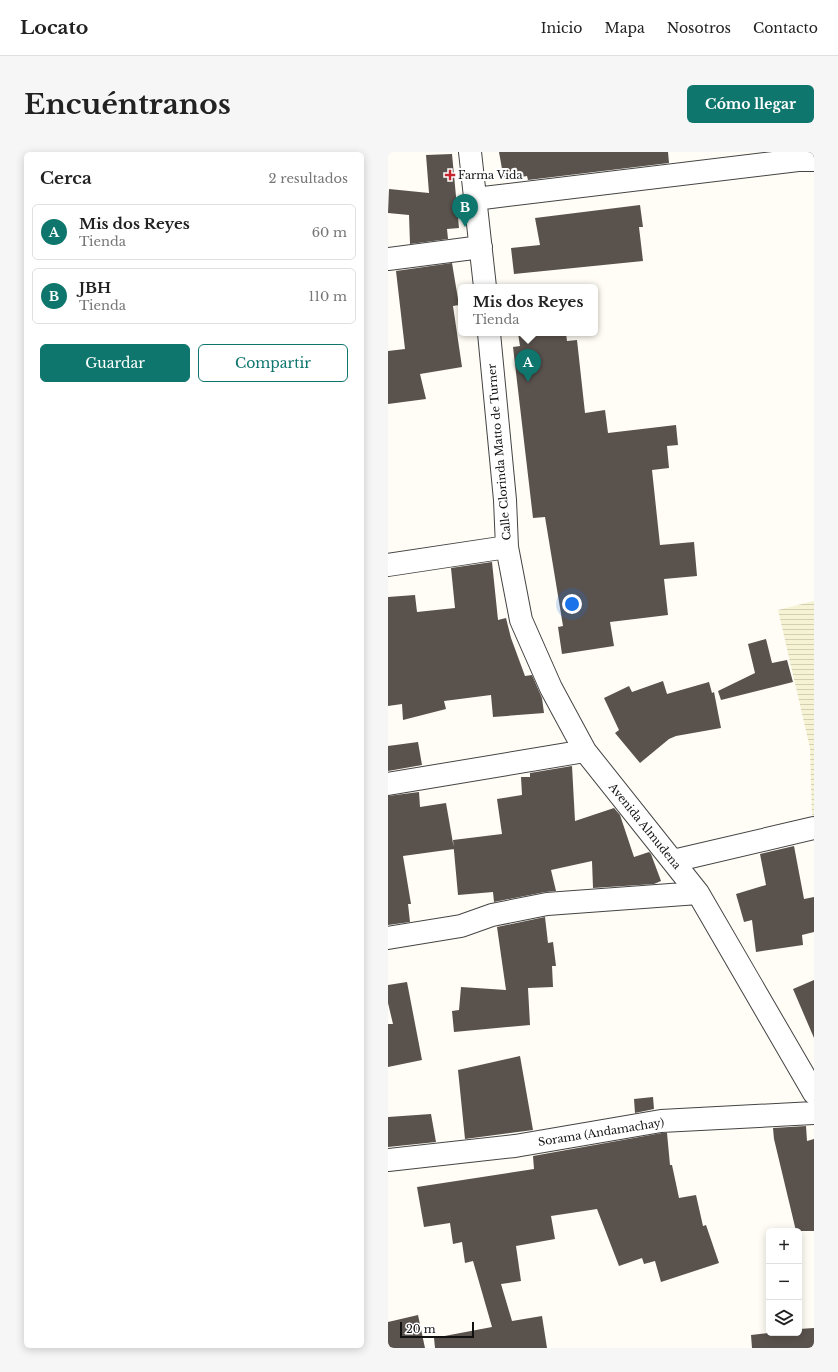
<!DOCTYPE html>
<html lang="es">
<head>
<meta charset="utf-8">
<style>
	body { margin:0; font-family:"Libre Baskerville",serif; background:#f6f6f6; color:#222 }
	.controls { position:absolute; right:12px; bottom:12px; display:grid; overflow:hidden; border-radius:6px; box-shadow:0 2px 10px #0003 }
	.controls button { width:36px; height:36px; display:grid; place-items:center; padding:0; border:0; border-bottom:1px solid #e0e0e0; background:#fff; color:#222; font:20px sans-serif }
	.scale { position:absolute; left:12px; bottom:10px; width:74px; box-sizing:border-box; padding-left:4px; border:2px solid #111; border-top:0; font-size:11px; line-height:14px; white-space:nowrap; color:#111; -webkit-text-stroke:3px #fff; paint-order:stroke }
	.you { position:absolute; left:184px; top:452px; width:14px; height:14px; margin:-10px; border:3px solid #fff; border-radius:50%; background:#1a73e8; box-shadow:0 0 0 6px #1a73e833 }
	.badge { display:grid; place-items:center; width:26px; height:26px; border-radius:50%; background:#0f766e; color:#fff; font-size:13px; font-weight:700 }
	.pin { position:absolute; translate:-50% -33px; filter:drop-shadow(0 1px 2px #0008) }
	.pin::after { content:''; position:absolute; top:21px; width:14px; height:12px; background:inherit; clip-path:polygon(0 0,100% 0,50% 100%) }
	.popup { position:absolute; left:70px; top:132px; width:140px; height:52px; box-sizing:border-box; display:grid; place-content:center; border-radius:6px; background:#fff; filter:drop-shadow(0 1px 3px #0005); font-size:13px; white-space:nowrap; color:#767676 }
	.popup b { font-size:15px; color:#222 }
	.popup::after { content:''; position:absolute; left:50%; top:100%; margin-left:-8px; border:8px solid transparent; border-top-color:#fff }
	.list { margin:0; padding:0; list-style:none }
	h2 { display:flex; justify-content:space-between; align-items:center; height:52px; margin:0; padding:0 16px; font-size:17px }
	h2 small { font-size:13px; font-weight:400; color:#767676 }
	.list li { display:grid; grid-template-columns:26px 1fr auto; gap:12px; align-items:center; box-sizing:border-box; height:56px; margin:0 8px 8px; padding:0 8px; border:1px solid #e0e0e0; border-radius:6px }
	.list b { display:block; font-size:15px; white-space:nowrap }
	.list p { margin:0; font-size:13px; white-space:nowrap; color:#767676 }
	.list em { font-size:13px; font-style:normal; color:#767676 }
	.actions { display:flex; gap:8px; padding:12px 16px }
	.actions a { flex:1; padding:9px 0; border:1px solid #0f766e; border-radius:6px; text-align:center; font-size:14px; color:#0f766e }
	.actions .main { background:#0f766e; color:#fff }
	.icon { flex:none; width:22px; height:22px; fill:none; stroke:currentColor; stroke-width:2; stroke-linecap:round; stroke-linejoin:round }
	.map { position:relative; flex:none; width:426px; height:1196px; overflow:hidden; border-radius:6px }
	header { display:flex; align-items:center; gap:24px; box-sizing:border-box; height:56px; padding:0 20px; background:#fff; border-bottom:1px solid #e0e0e0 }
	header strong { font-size:19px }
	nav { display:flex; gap:22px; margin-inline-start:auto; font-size:14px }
	.intro { display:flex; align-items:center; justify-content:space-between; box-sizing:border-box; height:96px; padding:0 24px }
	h1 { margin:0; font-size:28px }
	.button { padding:10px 18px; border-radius:6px; background:#0f766e; color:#fff; font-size:14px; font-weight:700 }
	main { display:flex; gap:24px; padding:0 24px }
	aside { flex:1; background:#fff; border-radius:6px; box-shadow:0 2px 10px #0003 }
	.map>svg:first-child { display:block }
	.farmland { fill:url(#farmland-rules) }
	.building { fill:#5a524d }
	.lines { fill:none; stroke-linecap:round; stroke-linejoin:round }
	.minor-casing { stroke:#444; stroke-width:24 }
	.minor { stroke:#fff; stroke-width:22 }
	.poi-dot { fill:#c4262e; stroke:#fff; stroke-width:1.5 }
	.labels { text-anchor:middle; stroke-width:4; stroke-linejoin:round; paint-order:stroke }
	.poi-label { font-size:11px; fill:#111; stroke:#fff; text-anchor:start }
	.street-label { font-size:11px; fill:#111; stroke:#fff }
</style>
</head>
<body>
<header>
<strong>Locato</strong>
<nav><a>Inicio</a><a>Mapa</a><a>Nosotros</a><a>Contacto</a></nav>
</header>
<div class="intro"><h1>Encuéntranos</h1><a class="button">Cómo llegar</a></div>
<main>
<aside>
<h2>Cerca<small>2 resultados</small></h2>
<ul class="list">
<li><span class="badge">A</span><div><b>Mis dos Reyes</b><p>Tienda</p></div><em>60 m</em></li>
<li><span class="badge">B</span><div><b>JBH</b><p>Tienda</p></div><em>110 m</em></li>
</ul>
<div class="actions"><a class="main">Guardar</a><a>Compartir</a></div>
</aside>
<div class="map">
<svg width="426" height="1196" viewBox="0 0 426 1196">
	<defs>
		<pattern id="farmland-rules" width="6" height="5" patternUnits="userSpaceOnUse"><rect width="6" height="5" fill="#f6f3d4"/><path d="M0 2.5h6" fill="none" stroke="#d2cfb5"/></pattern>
	</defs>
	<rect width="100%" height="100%" fill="#fffdf5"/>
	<!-- farmland -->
	<path class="farmland" d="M426 449V665L424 662 422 596 390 458Z"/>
	<!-- building -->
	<path class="building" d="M111 0H280L281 11 140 28 139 24 116 28Z
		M64 2 71 76 59 77 60 87 22 92 21 63 0 61 1 37 41 41 38 3Z
		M252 53 255 75H251L255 109 126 122 123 96 152 93 147 66Z
		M64 111 71 153 65 154 74 215 32 222 38 247 0 252V199L17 197 8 119Z
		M130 181H178L179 189 189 188 197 261 217 258 220 281 288 273 290 293 279 294 281 316 264 318 272 393 306 390 309 424 276 427 280 463 222 470 226 494 174 502 170 475 175 474 157 365 145 366 125 195 132 194Z
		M104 410 110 468 118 466 123 486 137 524 144 523 154 546 156 561 105 565 103 543 56 549 58 557 15 568 14 552 0 554V445L27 443 29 460 67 456 63 416Z
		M378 487 384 511 399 508 405 530 333 548 330 539 367 521 360 492Z
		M275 529 279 542 321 530 324 541 326 540 333 576 288 584 281 587 252 611 227 581 231 578 216 546 241 534 244 540Z
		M30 590 34 613 0 619V594Z
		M184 614 187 669 226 656 232 663 246 705 261 700 263 702 273 729 266 732 205 736 204 709 163 718 168 739 157 740 106 750 105 740 70 743 65 688 114 682 109 647 134 643 133 625H142V621Z
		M31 640 32 655 58 651 66 697 15 704 23 752H20L22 770 0 773V644Z
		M406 694 416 747 426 745V780L414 783 415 793 368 800 364 768 356 770 348 742 378 733 372 702Z
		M157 765 160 791 165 790 168 814H164L165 835 140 836 142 873 66 880 64 859 71 858 73 835 118 838 109 775Z
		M426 828V886L405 837Z
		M19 830 34 908 0 915V872H5L0 851V833Z
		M132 904 145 978 77 987 70 918Z
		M265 945 266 957 247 961 246 947Z
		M43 962 48 990 0 995V965Z
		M418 974 419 989 426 987V1079H408L386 987 385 976Z
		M274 981H279L282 1013H284L291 1046 308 1043 315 1074 318 1073 331 1111 273 1130 267 1109 256 1112 254 1106 231 1114 209 1057 163 1064 167 1087 128 1094 133 1129 113 1132 124 1169 154 1164 159 1196H47L46 1186 104 1175 85 1109 77 1111 74 1090 65 1092 62 1071 36 1075 29 1035 146 1017 145 1004Z
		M30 1163 37 1196H0V1170Z
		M426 1176V1196H364L363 1183 381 1181H411V1177Z"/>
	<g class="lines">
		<!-- minor casing -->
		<g class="minor-casing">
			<path id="minor" d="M82 0 97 135
				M87 47 410 8H426
				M0 107 93 95
				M101 181 117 348 119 395 133 468 163 536 197 599 310 741 426 941
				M0 413 119 395
				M0 632 197 599
				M285 709 426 676
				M0 786 73 774 104 763 159 752 310 741
				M0 1008 127 994 273 969 426 961"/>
		</g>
		<!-- minor -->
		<use href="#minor" class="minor"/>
	</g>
	<!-- markers -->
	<path class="poi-dot" d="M60 17h4v4h4v4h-4v4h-4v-4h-4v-4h4z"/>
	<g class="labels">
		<!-- poi labels -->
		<g class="poi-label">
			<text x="70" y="27">Farma Vida</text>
		</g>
		<!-- street labels -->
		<g class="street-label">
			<text transform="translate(111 300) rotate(-95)" y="4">Calle Clorinda Matto de Turner</text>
			<text transform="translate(257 674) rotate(51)" y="4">Avenida Almudena</text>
			<text transform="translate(213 980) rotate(-9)" y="4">Sorama (Andamachay)</text>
		</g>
	</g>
</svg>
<div class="controls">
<button>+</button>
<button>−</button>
<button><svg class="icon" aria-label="layers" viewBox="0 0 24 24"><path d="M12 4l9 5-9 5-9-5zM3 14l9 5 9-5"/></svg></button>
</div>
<div class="scale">20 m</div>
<div class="you"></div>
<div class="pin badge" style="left:140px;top:230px">A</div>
<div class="popup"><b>Mis dos Reyes</b>Tienda</div>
<div class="pin badge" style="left:77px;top:75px">B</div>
</div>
</main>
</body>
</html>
